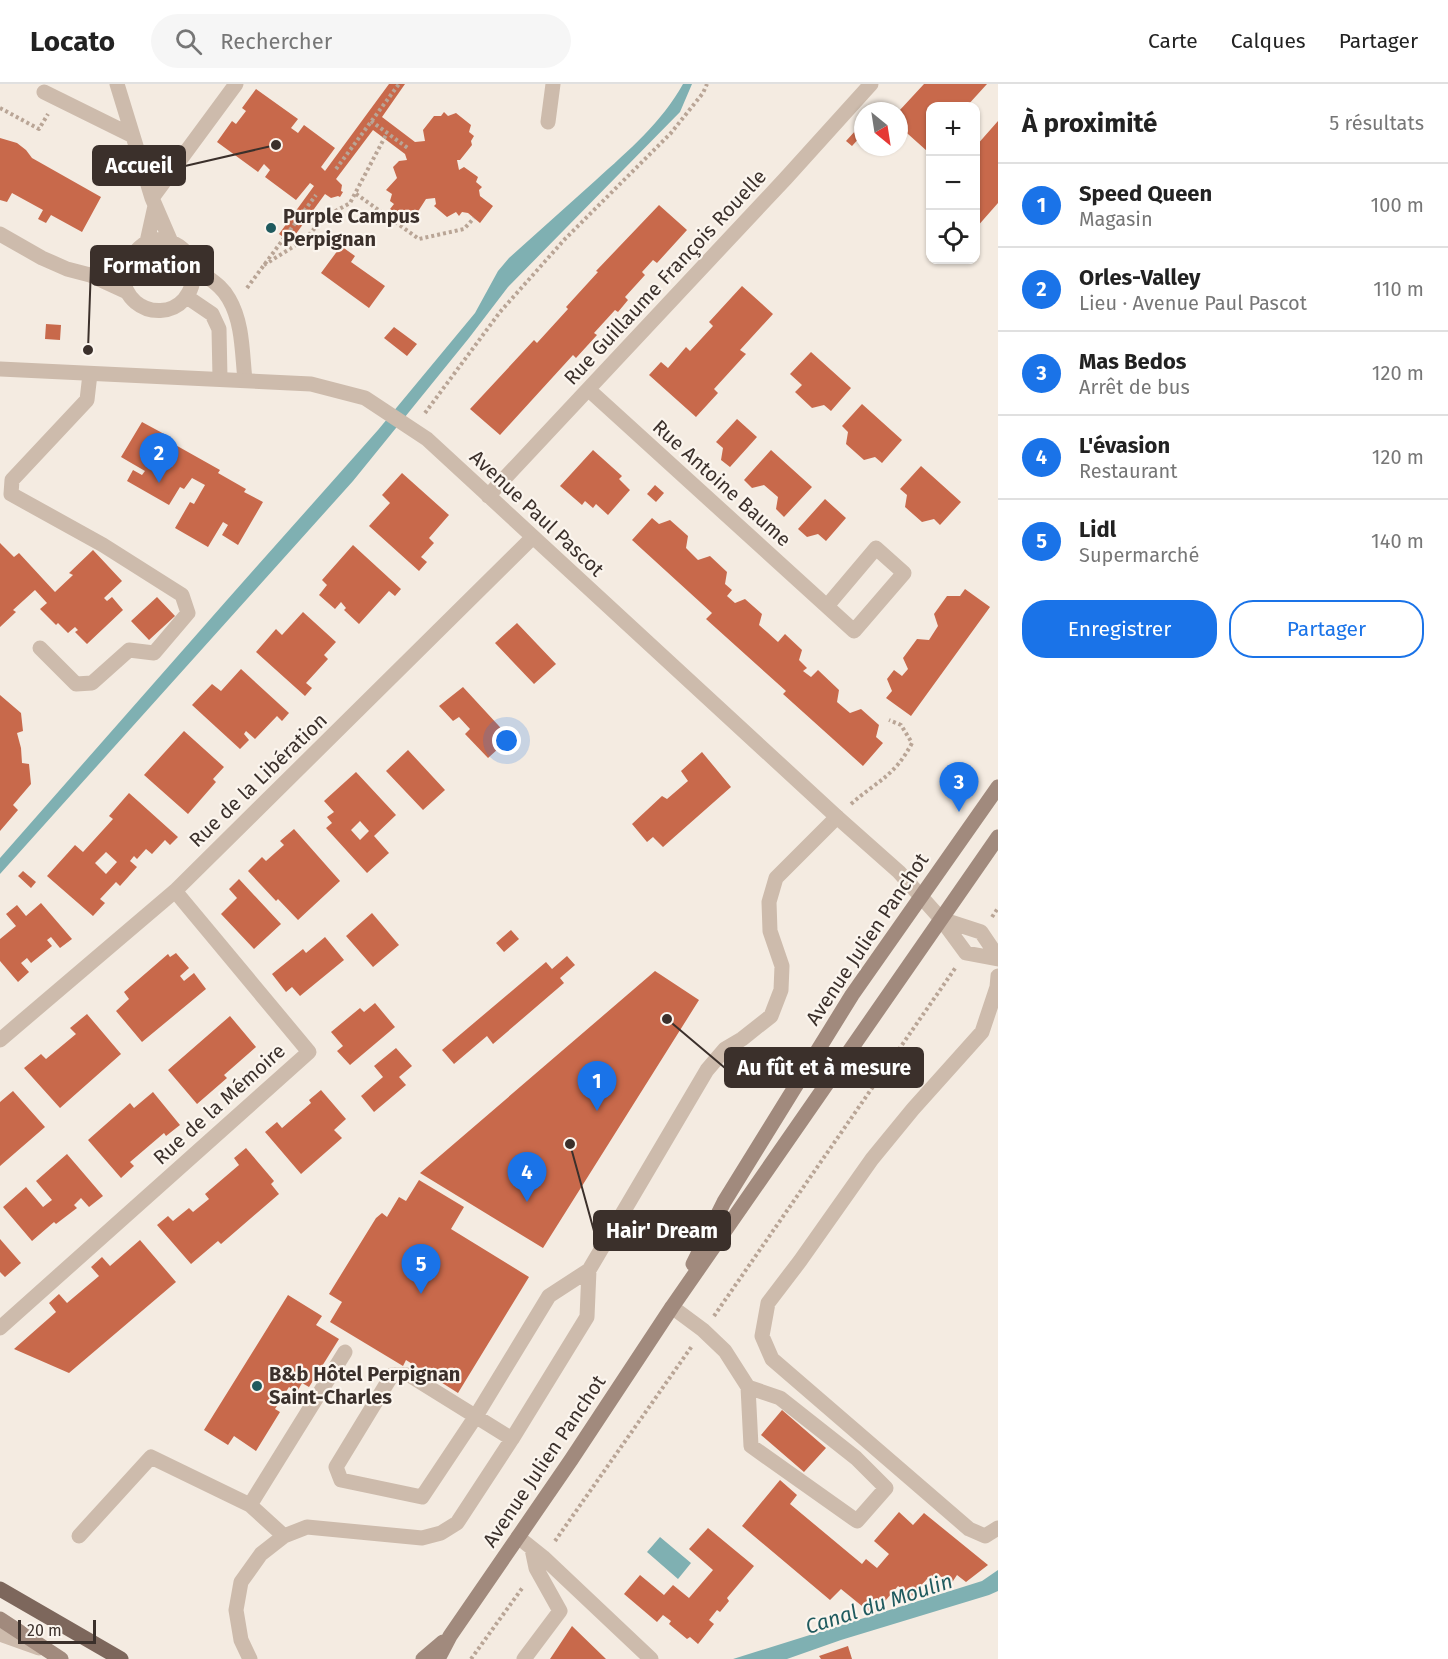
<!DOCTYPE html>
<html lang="fr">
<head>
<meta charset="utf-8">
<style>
	body { margin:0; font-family:"Fira Sans",sans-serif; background:#f6f6f6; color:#222 }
	.controls { position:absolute; right:18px; top:18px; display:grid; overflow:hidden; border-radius:12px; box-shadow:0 2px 4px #0004 }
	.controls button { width:54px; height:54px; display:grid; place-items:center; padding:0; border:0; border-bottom:2px solid #e0e0e0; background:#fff; color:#222; font:30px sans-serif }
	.compass { position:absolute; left:854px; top:18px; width:54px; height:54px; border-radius:50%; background:#fff; box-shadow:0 2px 4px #0004; rotate:150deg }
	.scale { position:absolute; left:18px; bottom:15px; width:78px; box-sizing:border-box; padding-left:6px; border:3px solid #3b302b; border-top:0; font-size:16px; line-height:21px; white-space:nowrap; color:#3b302b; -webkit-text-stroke:4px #fbf5ee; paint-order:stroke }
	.you { position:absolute; left:507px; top:657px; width:21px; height:21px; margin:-15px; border:4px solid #fff; border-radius:50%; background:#1a73e8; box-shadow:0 0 0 9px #1a73e833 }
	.badge { display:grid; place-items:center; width:39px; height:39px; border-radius:50%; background:#1a73e8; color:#fff; font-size:20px; font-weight:700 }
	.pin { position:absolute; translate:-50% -50px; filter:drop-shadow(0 2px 3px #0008) }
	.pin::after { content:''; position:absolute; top:32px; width:21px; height:18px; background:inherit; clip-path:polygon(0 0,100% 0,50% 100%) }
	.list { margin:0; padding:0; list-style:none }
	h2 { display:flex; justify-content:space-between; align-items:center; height:78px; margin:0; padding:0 24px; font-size:26px }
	h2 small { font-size:20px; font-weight:400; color:#767676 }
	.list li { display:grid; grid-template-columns:39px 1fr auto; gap:18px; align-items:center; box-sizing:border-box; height:84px; padding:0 24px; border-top:2px solid #e0e0e0 }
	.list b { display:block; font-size:22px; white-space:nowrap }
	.list p { margin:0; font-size:20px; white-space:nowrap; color:#767676 }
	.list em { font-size:20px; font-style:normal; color:#767676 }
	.actions { display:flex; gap:12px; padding:18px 24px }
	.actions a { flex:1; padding:14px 0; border:2px solid #1a73e8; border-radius:24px; text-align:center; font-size:21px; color:#1a73e8 }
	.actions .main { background:#1a73e8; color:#fff }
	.icon { flex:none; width:33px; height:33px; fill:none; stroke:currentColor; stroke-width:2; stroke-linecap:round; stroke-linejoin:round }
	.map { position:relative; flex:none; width:998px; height:1575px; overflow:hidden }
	header { display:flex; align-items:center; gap:36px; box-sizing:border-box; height:84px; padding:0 30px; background:#fff; border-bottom:2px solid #e0e0e0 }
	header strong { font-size:28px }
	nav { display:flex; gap:33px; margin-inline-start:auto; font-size:21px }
	.search { width:420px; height:54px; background:#f6f6f6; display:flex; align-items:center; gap:15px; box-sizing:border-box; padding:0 21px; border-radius:33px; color:#767676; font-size:22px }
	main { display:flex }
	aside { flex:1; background:#fff }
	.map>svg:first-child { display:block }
	.water { fill:#7fb0b2 }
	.building { fill:#c8694b; fill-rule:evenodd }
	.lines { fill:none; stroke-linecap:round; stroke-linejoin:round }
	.path { stroke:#b9a596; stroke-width:4; stroke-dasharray:3 3; stroke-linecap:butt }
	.service { stroke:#cdbbac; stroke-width:15 }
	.minor { stroke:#cdbbac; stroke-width:15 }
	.secondary { stroke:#a18a7d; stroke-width:15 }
	.primary { stroke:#7d675c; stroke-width:15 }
	.poi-dot { fill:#1f5a5e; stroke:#fbf5ee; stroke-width:2 }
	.labels { text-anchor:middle; stroke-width:4.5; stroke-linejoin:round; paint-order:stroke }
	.poi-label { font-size:20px; font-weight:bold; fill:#3b302b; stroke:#fbf5ee; text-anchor:start }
	.street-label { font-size:20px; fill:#3b302b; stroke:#fbf5ee }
	.water-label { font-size:21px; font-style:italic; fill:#1f5a5e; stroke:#fbf5ee }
	.leader { fill:none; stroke:#3b302b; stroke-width:2 }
	.callout-dot { fill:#3b302b; stroke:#fbf5ee; stroke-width:2 }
	.callout { fill:#3b302b; stroke:#3b302b; stroke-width:2 }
	.callout-label { font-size:21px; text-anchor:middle; font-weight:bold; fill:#fff }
</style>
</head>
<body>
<header>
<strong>Locato</strong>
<div class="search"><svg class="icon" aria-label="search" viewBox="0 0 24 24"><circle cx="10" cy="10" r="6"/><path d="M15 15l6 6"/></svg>Rechercher</div>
<nav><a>Carte</a><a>Calques</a><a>Partager</a></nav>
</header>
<main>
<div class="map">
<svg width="998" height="1575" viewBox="0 0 998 1575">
	<rect width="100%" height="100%" fill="#f4ebe1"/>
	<!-- water -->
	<path class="water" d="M683 0H692L680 28 508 203 469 254 353 397 0 790V774L227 516 378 346 475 229 498 187 509 174C538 148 567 122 596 96 628 67 662 38 683 0Z
		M660 1453 691 1479 678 1495 647 1468Z
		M998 1486V1507L989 1511 841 1556 787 1575H733L982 1497Z"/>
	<!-- building -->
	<path class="building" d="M389 0H405L382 33 415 58 425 57 423 46 434 32H441L444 28 448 32 456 29 471 41 469 48 474 52 471 57 472 61 460 76H457L459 86 464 83 478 93 476 98 482 103 479 106 480 112 493 122 480 139 468 129 462 128 459 132 456 128 447 133 434 122 436 120 435 114 426 115 417 129 411 131 408 129 403 135 390 125 394 120 390 117 392 110 386 106 397 94 393 83 399 77 407 76 405 70 373 46 336 95 342 101 341 107 343 108 340 113 338 112 331 114 325 110 290 158 279 150 314 102 310 99 296 116 265 93 270 86 264 80 258 88 217 58 232 37 236 40 246 27 242 24 256 5 298 35 291 44 298 49 304 41 335 64 321 83 325 87Z
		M924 0H987L967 22H930V63L927 67 899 42V27Z
		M998 37V119L976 144V62Z
		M856 46 862 51 852 62 846 57Z
		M0 54 17 59 26 66 32 74 101 113 82 148 51 131 46 139 38 135 43 126 12 109 7 118 0 116Z
		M659 121 687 146 657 179 653 176 642 188 645 191 625 213 628 216 618 228 615 226 594 249 597 251 576 274 573 271 500 351 470 325 534 256 537 259 568 225 566 223 598 188 596 187Z
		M341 162 355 172 351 178 385 202 369 224 321 189Z
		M742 202 773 230 740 266 746 270 714 305 718 309 696 333 649 291 661 278 668 284 686 263 690 267 713 242 709 238Z
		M46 240 61 241 60 256 45 255Z
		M394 243 417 260 407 272 384 254Z
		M811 268 851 304 831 327 824 321 812 324 795 308 802 301 790 290Z
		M862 320 902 356 882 379 875 373 864 376 846 360 848 348 842 342Z
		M737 335 757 353 730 383 721 376 723 364 716 358Z
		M142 338 166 351 163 354 220 386 218 389 246 405 244 408 263 418 238 461 222 451 228 441 223 438 208 463 175 444 190 418 194 420 205 401 192 394 184 405 180 403 169 421 127 397 133 386 142 391 145 387 121 373Z
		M593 366 622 392 619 395 630 406 608 431 596 420 593 424 585 417 582 421 560 402Z
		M771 366 812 403 784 433 776 425 778 413 764 401 752 404 744 396Z
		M921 382 961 418 940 441 934 435 922 438 905 423 907 411 900 405Z
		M402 389 449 431 429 454 434 459 421 473 427 478 419 487 369 442 390 419 382 411Z
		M655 401 664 409 656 418 647 410Z
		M825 415 846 434 826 457 818 450 807 453 798 445Z
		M652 434 659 440 670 436 688 452 686 464 698 476 710 472 727 488 725 500 732 506 727 512 735 519 745 515 762 530 759 541 767 548 778 558 785 550 802 566 799 576 807 584 803 587 811 593 818 586 839 606 837 618 850 629 861 625 879 641 876 653 883 659 863 682 783 610 786 607 706 535 712 529 632 456Z
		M0 459 14 473 19 469 55 508 73 491 69 489 93 466 122 497 104 514 107 517 112 513 123 526 87 560 75 548 78 546 75 543 68 549 58 539 56 541 40 525 47 519 35 506 13 526 16 528 0 543Z
		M353 461 401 505 395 512 389 507 359 540 344 526 346 524 341 518 335 525 319 511 327 501 322 496Z
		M965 505 990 523 911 632 886 614 892 607 887 595 894 586 902 592 908 585 903 574 917 555 929 556 938 542 934 530 947 512H960Z
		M157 513 175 532 149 556 131 537Z
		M303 528 336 558 324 571 328 575 306 599 312 604 305 612 256 568 276 545 282 551Z
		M517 539 556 580 534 600 495 559Z
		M241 585 289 629 282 637 277 632 255 655 246 647 244 650 249 656 240 665 192 621 212 600 221 607Z
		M463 603 510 654 488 674 465 650 470 645 459 633 453 637 439 622Z
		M0 611 21 629 23 647 17 649 21 664 22 679 29 680 31 700 13 721 18 726 0 747Z
		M184 647 224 683 213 695 216 698 188 730 144 691Z
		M408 666 445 706 423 726 386 687Z
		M702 668 731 703 663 763 653 753 647 758 632 740 662 712 667 715 688 697 681 687Z
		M356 688 396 731 374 752 389 769 367 789 326 744 332 739 327 733 334 728 324 717ZM360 737 369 747 360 756 351 746Z
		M129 709 178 753 170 761 165 756 152 770 146 765 137 775 134 772 130 777 137 783 120 802 116 798 100 815 105 819 93 832 47 792 75 761 83 768 113 735 109 732ZM106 768 117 778 106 790 95 779Z
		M294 745 340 797 298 836 278 815 276 817 248 787 262 773 266 777 284 761 280 757Z
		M23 787 36 798 31 804 18 792Z
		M239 795 281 840 254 865 221 830 237 814 229 805Z
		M41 819 72 855 60 864 51 853 47 856 52 862 31 879 27 874 21 879 29 888 18 898 0 877V855L16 842 6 830 17 821 26 832Z
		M372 829 399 861 373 883 346 852Z
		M511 846 519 855 504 868 496 859Z
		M325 853 344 876 300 912 292 903 286 908 272 890 303 865 306 869Z
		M176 869 189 884 180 892 184 897 194 889 206 905 142 958 116 927 129 915 124 908 168 870 170 873Z
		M567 872 575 881 560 894 564 899 493 960 487 952 454 980 442 966 546 878 552 885Z
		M655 887 699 916 543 1164 420 1089Z
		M375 919 395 943 350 981 337 967 343 962 331 948 360 924 364 928Z
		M87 930 121 970 60 1024 24 984 41 970 46 975 76 950 70 944Z
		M230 932 256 963 224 991 227 994 197 1020 168 986Z
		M396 964 412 982 399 993 406 1001 374 1028 361 1012 383 993 374 982Z
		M321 1006 346 1035 334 1046 342 1054 301 1090 265 1048 277 1038 282 1044 311 1019 309 1016Z
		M13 1007 45 1043 0 1082V1018Z
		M153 1008 180 1041 166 1052 164 1049 130 1078 134 1082 121 1094 88 1056 130 1019 134 1024Z
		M246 1064 274 1097 271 1100 279 1110 221 1160 218 1157 191 1180 157 1141 168 1132 173 1137 189 1124 193 1128 209 1115 205 1110 239 1081 234 1074Z
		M67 1070 103 1112 89 1123 81 1114 74 1121 77 1124 56 1140 54 1138 32 1157 3 1123 26 1103 43 1123 52 1116 36 1097Z
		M419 1096 464 1123 451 1145 529 1193 458 1309 406 1276 403 1282 330 1238 342 1218 329 1210 376 1134 382 1129 387 1133 399 1113 406 1117Z
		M0 1155 21 1179 5 1193 0 1188Z
		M140 1156 176 1198 69 1289 14 1265 56 1228 49 1219 59 1210 67 1219 99 1192 91 1183 102 1173 110 1182Z
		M288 1211 322 1232 316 1241 339 1255 309 1303 302 1299 297 1308 289 1303 275 1325 280 1328 256 1367 234 1352 228 1361 204 1346Z
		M782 1326 826 1364 804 1388 761 1351Z
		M780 1396 797 1411 790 1420 862 1480 866 1475 877 1484 889 1470 874 1457 899 1428 913 1441 924 1429 988 1481 966 1498 957 1491 951 1500 936 1489 930 1498 927 1495 912 1512 898 1502 873 1531 841 1505 830 1516 742 1442Z
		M708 1444 754 1482 727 1514 729 1517 720 1528 717 1526 709 1536 714 1540 698 1560 690 1553 687 1555 669 1540 671 1537 663 1531 657 1538 624 1510 640 1491 664 1511 673 1501 689 1514 713 1486 689 1465Z
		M572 1542 606 1575H550Z
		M848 1562 852 1575H821L819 1572Z"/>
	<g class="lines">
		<!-- path -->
		<path class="path" d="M0 24 39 45 48 30
			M371 37 409 65
			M336 85 399 0
			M356 110 419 155 464 145 474 134
			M264 181 304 156 325 133 350 119 387 49
			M247 204 316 111
			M425 329 500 228 564 156 671 49 703 9 707 0
			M851 720C877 697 894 693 912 659L901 641 889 636
			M992 833 998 824
			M714 1232 956 883
			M555 1457 692 1262
			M471 1575 523 1503"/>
		<!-- service -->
		<path class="service" d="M117 0 152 114 171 158
			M44 8 131 51
			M548 38 553 0
			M152 114 236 0
			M0 150 42 174 67 185 90 191 127 208
			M147 158 155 122
			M194 183C196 241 126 238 123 192 123 182 128 174 135 168 139 164 144 159 149 157 161 153 179 159 186 169 190 174 191 181 196 184 208 195 221 200 229 215 243 239 242 269 245 296
			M90 191 127 174
			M187 213 212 230 219 245 220 294
			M40 564 76 600 92 599 129 566 154 569 188 529 182 511 103 461 11 410 12 396 87 316 90 290
			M998 873 981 848 941 835 966 869 998 875
			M998 892 997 903 982 948 913 1025 872 1075 800 1177 768 1219 762 1252 772 1275 969 1445 985 1452 998 1444
			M672 1223 703 1246 725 1267 748 1303 751 1362 857 1437 886 1404 856 1374 780 1314 748 1303
			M512 1355 587 1233 589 1186 707 986 725 965 742 955 771 932 781 906 782 882 770 847 769 818 776 794 837 733
			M250 1421 345 1268
			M79 1452 151 1373 250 1421 284 1452
			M518 1453 543 1473 651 1575
			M250 1575 241 1556 236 1526 241 1498 261 1470 284 1452 307 1443 422 1454 441 1449 457 1439 512 1355 409 1291H392L336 1383 341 1396 422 1413 476 1332 549 1212 589 1186
			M524 1575 560 1527 536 1484 532 1465"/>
		<!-- minor -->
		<path class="minor" d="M0 285 311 300 365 314 427 355 837 733 899 788 941 835
			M589 306 854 547 904 489 876 464 827 522
			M488 412 786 94 871 0
			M0 956 175 807 533 453
			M0 1244 309 968 175 807
			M0 1550 39 1564"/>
		<!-- secondary -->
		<path class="secondary" d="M693 1180 724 1118 852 911 998 703
			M0 1535 61 1575
			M423 1575 443 1558
			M438 1575 450 1552 571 1376 672 1223 998 753"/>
		<!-- primary -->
		<path class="primary" d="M0 1505 121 1575"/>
	</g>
	<!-- markers -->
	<g class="poi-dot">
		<circle cx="271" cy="144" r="6"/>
		<circle cx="257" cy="1302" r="6"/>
	</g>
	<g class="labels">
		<!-- poi labels -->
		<g class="poi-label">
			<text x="283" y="139">Purple Campus<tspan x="283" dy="23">Perpignan</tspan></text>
			<text x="269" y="1297">B&amp;b Hôtel Perpignan<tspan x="269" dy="23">Saint-Charles</tspan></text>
		</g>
		<!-- street labels -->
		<g class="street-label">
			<text transform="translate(665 193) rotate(-47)" y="7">Rue Guillaume François Rouelle</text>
			<text transform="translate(722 399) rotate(42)" y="7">Rue Antoine Baume</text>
			<text transform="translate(537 429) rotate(43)" y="7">Avenue Paul Pascot</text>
			<text transform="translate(258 696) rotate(-44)" y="7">Rue de la Libération</text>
			<text transform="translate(867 855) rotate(-56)" y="7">Avenue Julien Panchot</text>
			<text transform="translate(219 1020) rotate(-42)" y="7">Rue de la Mémoire</text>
			<text transform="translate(544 1377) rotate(-56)" y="7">Avenue Julien Panchot</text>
		</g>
		<!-- water labels -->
		<g class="water-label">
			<text transform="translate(879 1520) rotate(-18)" y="7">Canal du Moulin</text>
		</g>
	</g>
	<!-- callouts -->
	<path class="leader" d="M276 61L185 82M88 266L91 182M667 935L725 984M570 1060L594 1147"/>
	<g class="callout-dot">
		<circle cx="276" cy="61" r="6"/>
		<circle cx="88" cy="266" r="6"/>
		<circle cx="667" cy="935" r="6"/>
		<circle cx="570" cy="1060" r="6"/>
	</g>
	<g class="callout">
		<rect x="93" y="62" width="92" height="39" rx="6"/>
		<rect x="91" y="162" width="122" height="39" rx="6"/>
		<rect x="725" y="964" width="198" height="39" rx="6"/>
		<rect x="594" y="1127" width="136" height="39" rx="6"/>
	</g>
	<g class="callout-label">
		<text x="139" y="89">Accueil</text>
		<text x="152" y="189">Formation</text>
		<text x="824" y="991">Au fût et à mesure</text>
		<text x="662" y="1154">Hair' Dream</text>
	</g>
</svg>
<div class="controls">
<button>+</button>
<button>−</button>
<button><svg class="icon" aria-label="locate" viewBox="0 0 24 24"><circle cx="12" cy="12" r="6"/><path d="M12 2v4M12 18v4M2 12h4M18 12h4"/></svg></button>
</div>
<svg class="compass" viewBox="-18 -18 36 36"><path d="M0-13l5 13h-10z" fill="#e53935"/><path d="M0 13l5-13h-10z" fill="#767676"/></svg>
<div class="scale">20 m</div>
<div class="you"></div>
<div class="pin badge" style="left:597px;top:1027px">1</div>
<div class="pin badge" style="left:159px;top:399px">2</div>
<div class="pin badge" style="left:959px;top:728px">3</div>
<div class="pin badge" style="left:527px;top:1118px">4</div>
<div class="pin badge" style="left:421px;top:1210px">5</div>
</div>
<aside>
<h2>À proximité<small>5 résultats</small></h2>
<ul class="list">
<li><span class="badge">1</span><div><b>Speed Queen</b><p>Magasin</p></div><em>100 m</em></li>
<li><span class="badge">2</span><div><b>Orles-Valley</b><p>Lieu · Avenue Paul Pascot</p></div><em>110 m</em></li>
<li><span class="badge">3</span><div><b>Mas Bedos</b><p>Arrêt de bus</p></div><em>120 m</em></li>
<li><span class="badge">4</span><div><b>L'évasion</b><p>Restaurant</p></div><em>120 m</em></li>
<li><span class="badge">5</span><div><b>Lidl</b><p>Supermarché</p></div><em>140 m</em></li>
</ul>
<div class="actions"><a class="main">Enregistrer</a><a>Partager</a></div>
</aside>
</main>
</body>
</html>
